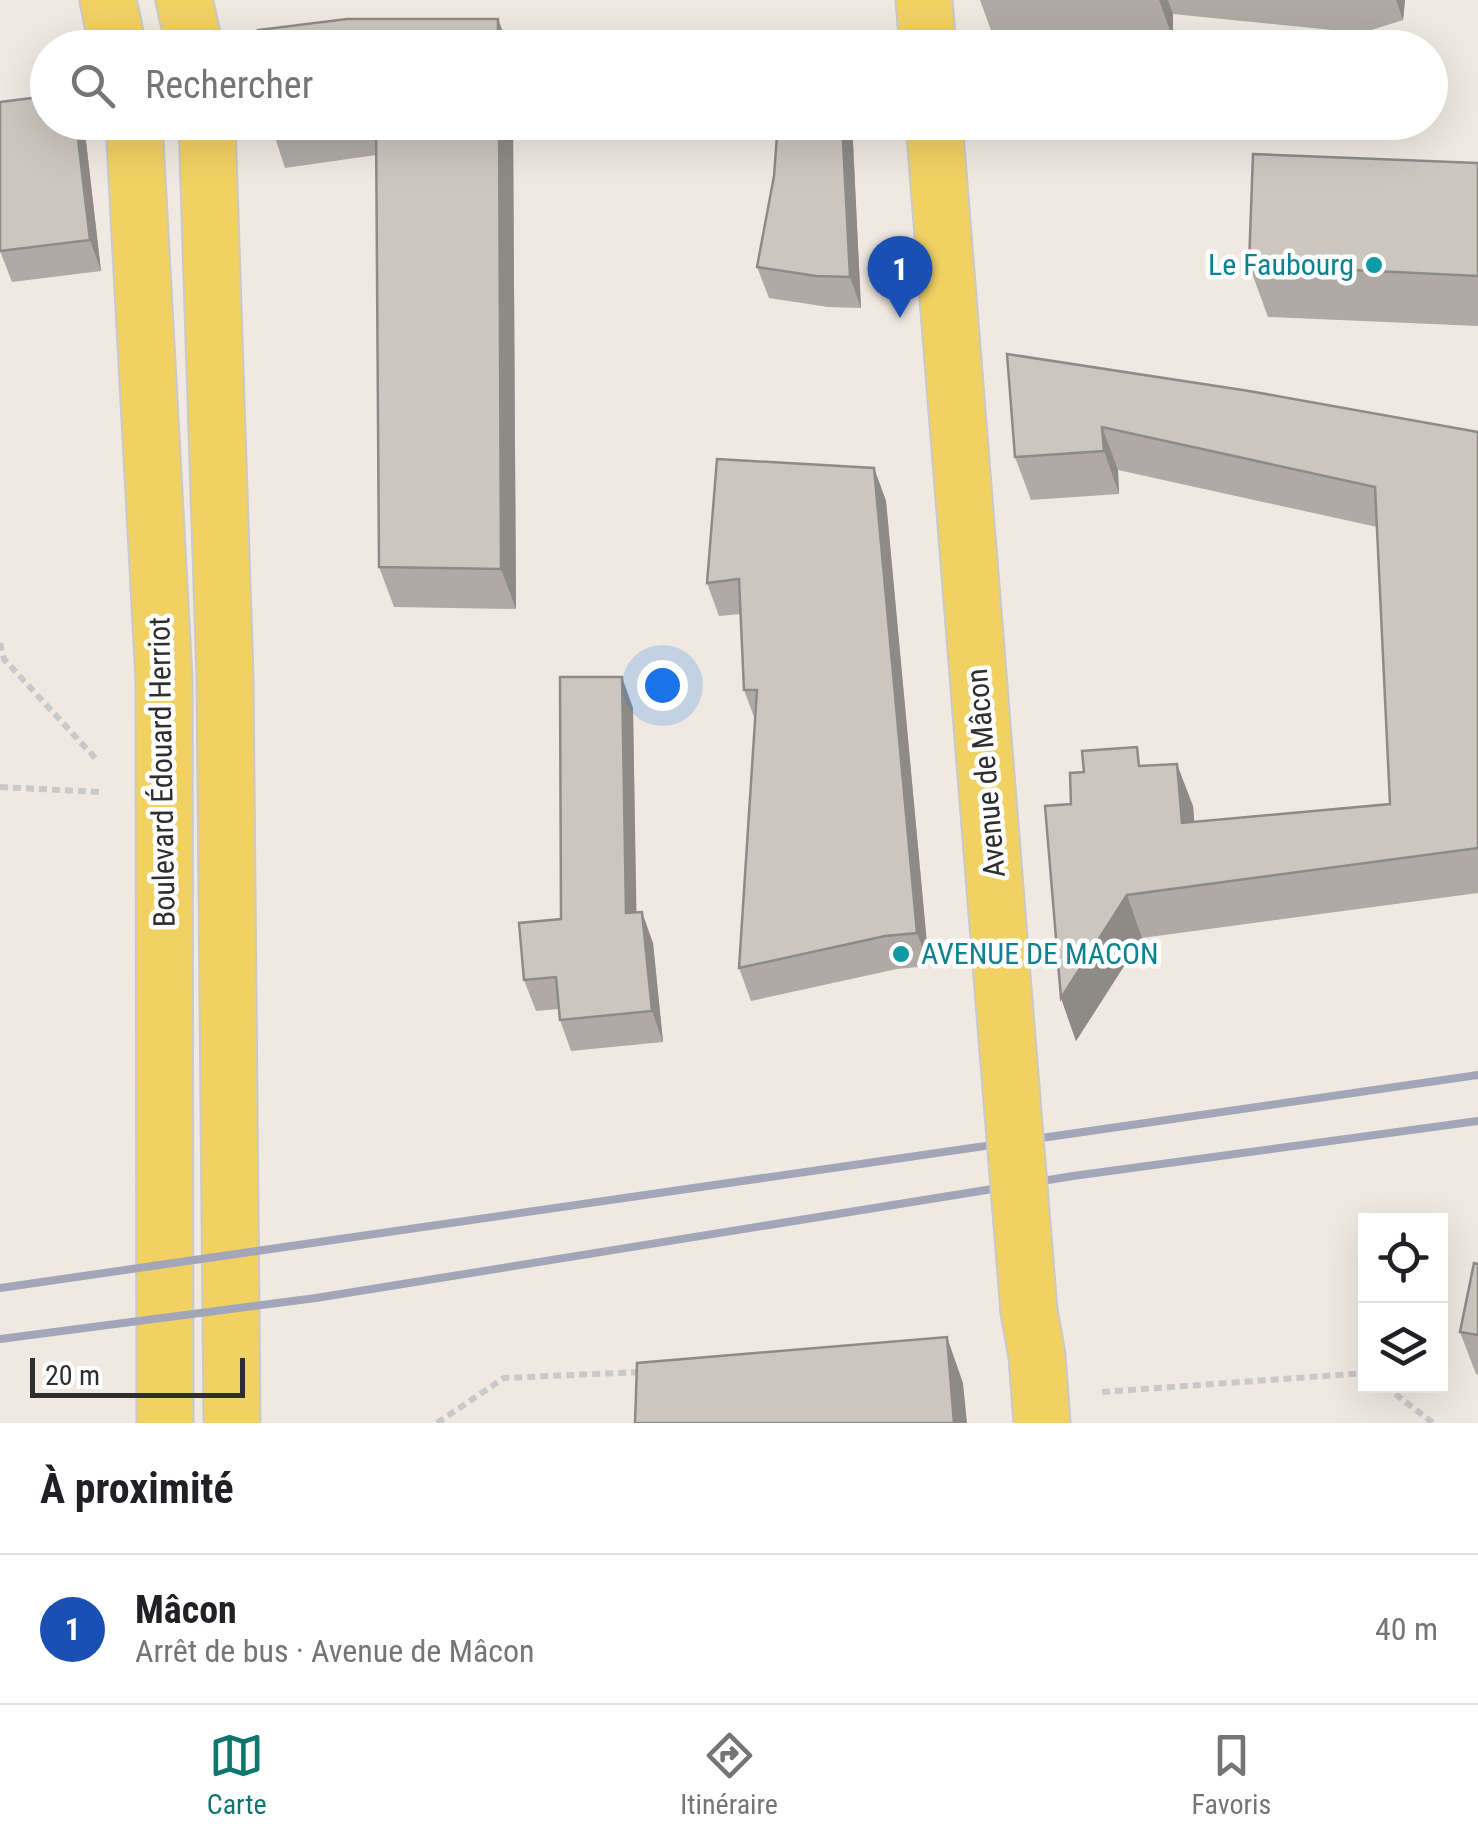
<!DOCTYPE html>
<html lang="fr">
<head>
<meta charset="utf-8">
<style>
	body { margin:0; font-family:"Roboto Condensed",sans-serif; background:#f6f6f6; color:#202124 }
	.controls { position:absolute; right:30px; bottom:30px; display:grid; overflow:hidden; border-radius:0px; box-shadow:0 10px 40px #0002 }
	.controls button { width:90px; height:90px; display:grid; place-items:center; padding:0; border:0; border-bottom:2px solid #e0e0e0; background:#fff; color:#202124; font:50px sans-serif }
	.scale { position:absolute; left:30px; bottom:25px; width:215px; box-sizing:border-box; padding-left:10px; border:5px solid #2e2e2e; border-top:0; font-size:28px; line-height:35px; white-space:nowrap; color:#2e2e2e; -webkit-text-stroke:8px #fff; paint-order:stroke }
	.you { position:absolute; left:662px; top:685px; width:35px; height:35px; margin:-25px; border:8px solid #fff; border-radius:50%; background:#1a73e8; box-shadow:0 0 0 15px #1a73e833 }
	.badge { display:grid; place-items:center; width:65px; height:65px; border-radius:50%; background:#0f766e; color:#fff; font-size:32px; font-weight:700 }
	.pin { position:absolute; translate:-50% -82px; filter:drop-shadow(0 2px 5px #0008) }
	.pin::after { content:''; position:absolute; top:52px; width:35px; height:30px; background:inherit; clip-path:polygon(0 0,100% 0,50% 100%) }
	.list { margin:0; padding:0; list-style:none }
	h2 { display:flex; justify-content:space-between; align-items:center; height:130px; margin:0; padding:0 40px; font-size:42px }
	h2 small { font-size:32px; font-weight:400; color:#757577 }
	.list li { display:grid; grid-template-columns:65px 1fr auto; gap:30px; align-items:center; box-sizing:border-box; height:150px; padding:0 40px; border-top:2px solid #e0e0e0 }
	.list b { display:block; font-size:38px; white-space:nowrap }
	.list p { margin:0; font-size:32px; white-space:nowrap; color:#757577 }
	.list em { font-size:32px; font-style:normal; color:#757577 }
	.icon { flex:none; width:55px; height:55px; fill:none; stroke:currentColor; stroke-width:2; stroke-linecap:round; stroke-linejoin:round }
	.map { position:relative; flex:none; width:1478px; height:1423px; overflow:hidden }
	.search { position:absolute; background:#fff; box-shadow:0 10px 40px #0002; left:30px; right:30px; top:30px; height:110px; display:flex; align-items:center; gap:25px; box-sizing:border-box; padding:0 35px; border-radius:55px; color:#757577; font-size:38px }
	.sheet { height:280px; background:#fff }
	nav { display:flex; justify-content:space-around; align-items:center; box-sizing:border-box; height:140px; border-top:2px solid #e0e0e0; background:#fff; font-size:28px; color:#757577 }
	nav a { display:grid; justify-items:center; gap:5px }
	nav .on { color:#0f766e }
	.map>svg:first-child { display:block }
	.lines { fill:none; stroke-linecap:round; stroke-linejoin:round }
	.primary-casing { stroke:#c9c9c9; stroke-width:59 }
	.path { stroke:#c9c9c9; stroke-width:6; stroke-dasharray:8 5; stroke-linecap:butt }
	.primary { stroke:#f2d163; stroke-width:55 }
	.rail { stroke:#a3a6b8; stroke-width:8 }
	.primary-bridge-casing { stroke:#c9c9c9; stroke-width:59; stroke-linecap:butt }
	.primary-bridge { stroke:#f2d163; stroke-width:55 }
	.wall { fill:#afaba4 }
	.shaded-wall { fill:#8e8b86 }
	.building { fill:#cbc7bf; stroke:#8e8b86; stroke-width:2.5 }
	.culture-dot { fill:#0f9aa8; stroke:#fff; stroke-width:4 }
	.labels { text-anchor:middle; stroke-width:9; stroke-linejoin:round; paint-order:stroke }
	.culture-label { font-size:30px; fill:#0d838f; stroke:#fff; text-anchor:end }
	.street-label { font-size:30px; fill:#2e2e2e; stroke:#fff }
</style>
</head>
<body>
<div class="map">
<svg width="1478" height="1423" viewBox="0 0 1478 1423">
	<rect width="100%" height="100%" fill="#efe9e1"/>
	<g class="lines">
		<!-- primary casing -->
		<g class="primary-casing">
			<path id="primary" d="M108 0 118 48
				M184 0 195 48
				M924 0 928 48
				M134 122 164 679 165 1423
				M207 122 225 678 232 1423
				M934 122 1004 1001
				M1029 1311 1037 1356 1042 1423"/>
		</g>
		<!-- path -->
		<path class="path" d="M0 643 4 659 97 760
			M0 787 99 792
			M1385 1386 1433 1423
			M1102 1392 1366 1373
			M437 1423 504 1378 641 1372"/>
		<!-- primary -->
		<use href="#primary" class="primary"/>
		<!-- rail -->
		<path class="rail" d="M0 1288C493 1221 985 1143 1478 1075
			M0 1339 316 1298 1073 1176 1478 1121"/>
		<!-- primary-bridge casing -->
		<g class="primary-bridge-casing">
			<path id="primary-bridge" d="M1004 1001 1029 1311"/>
		</g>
		<!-- primary-bridge -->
		<use href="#primary-bridge" class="primary-bridge"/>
	</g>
	<!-- wall -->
	<path class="wall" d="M980 0H1405L1403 20 1362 33 1173 14V39L992 33Z
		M48 122H83L84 124 101 271 12 282 0 251Z
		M270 122H513L516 609 394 607 379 567 376 155 285 168Z
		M852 122 861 308 828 307 769 298 757 267Z
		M1478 163V326L1268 317 1249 265Z
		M1007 354 1478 432V893L1142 938 1076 1041 1061 998 1071 804 1144 766 1193 806 1194 822 1390 804 1377 527 1118 470 1119 494 1031 500 1015 457Z
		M874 468 886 501 929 966 897 969 751 1001 739 968 755 720 744 690 741 614 719 616 707 583Z
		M633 708 636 912 653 943 663 1042 571 1051 560 1020 559 1009 536 1011 524 980 561 919Z
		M1478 1264V1375L1476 1374 1460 1332Z"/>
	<!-- shaded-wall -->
	<path class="shaded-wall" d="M1159 0H1168L1173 14V39Z
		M1396 0H1405L1403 20Z
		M498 19 509 48H498Z
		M76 122H83L84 124 101 271 90 240Z
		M499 122H513L516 609 501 569Z
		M842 122H852L861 308 850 277Z
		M1102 427 1118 470 1119 494 1104 451Z
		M874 468 886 501 929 966 917 933Z
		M622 677 633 708 637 944 626 913Z
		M1177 764 1193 806 1198 866 1182 823Z
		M1127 895 1142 938 1076 1041 1061 998Z
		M642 912 653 943 663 1042 652 1011Z
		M947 1337 963 1383 967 1423H954Z"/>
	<!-- building -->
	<path class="building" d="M347 19H498V48H260L258 30Z
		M48 96V122H76L90 240 0 251V102Z
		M270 122H308L270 128Z
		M376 122H499L501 569 379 567Z
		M778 122H842L850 277 816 276 757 267 774 176Z
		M1253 154 1478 163V276L1249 265Z
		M1007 354 1249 391 1478 432V848L1127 895 1061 998 1045 806 1071 804 1070 773 1084 772 1082 751 1137 747 1139 766 1177 764 1182 823 1390 804 1375 487 1102 427 1104 451 1015 457Z
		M717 459 874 468 917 933 885 936 739 968 757 690H744L739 579 707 583Z
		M560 677H622L626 913 642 912 652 1011 560 1020 556 977 524 980 519 923 561 919Z
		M1474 1263 1478 1264V1335L1460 1332Z
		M947 1337 954 1423H635L637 1363Z"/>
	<!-- markers -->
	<g class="culture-dot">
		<circle cx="1374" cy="265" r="10"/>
		<circle cx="901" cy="954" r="10"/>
	</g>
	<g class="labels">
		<!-- culture labels -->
		<g class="culture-label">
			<text x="1354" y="275">Le Faubourg</text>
			<text x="921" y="964" text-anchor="start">AVENUE DE MACON</text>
		</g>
		<!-- street labels -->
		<g class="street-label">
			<text transform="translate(162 772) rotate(-91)" y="10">Boulevard Édouard Herriot</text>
			<text transform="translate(986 773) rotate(-95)" y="10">Avenue de Mâcon</text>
		</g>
	</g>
</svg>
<div class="controls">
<button><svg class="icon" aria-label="locate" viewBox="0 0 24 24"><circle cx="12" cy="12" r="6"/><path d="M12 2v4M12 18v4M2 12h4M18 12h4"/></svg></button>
<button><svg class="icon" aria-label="layers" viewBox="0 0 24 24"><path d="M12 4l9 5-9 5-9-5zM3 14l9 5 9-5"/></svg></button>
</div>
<div class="scale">20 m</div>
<div class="you"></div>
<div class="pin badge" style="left:900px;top:318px;background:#1a4fb4">1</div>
<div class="search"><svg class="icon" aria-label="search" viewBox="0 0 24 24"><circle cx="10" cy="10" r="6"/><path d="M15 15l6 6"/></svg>Rechercher</div>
</div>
<section class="sheet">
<h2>À proximité<small></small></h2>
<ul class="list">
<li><span class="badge" style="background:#1a4fb4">1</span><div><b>Mâcon</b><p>Arrêt de bus · Avenue de Mâcon</p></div><em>40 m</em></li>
</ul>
</section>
<nav>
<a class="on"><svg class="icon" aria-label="map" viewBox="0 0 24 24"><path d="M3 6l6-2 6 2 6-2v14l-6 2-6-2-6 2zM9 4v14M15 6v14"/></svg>Carte</a>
<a><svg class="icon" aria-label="directions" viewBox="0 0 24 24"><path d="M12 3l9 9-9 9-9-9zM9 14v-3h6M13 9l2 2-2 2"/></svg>Itinéraire</a>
<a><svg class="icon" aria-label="saved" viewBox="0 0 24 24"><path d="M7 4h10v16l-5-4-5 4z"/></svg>Favoris</a>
</nav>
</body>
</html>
